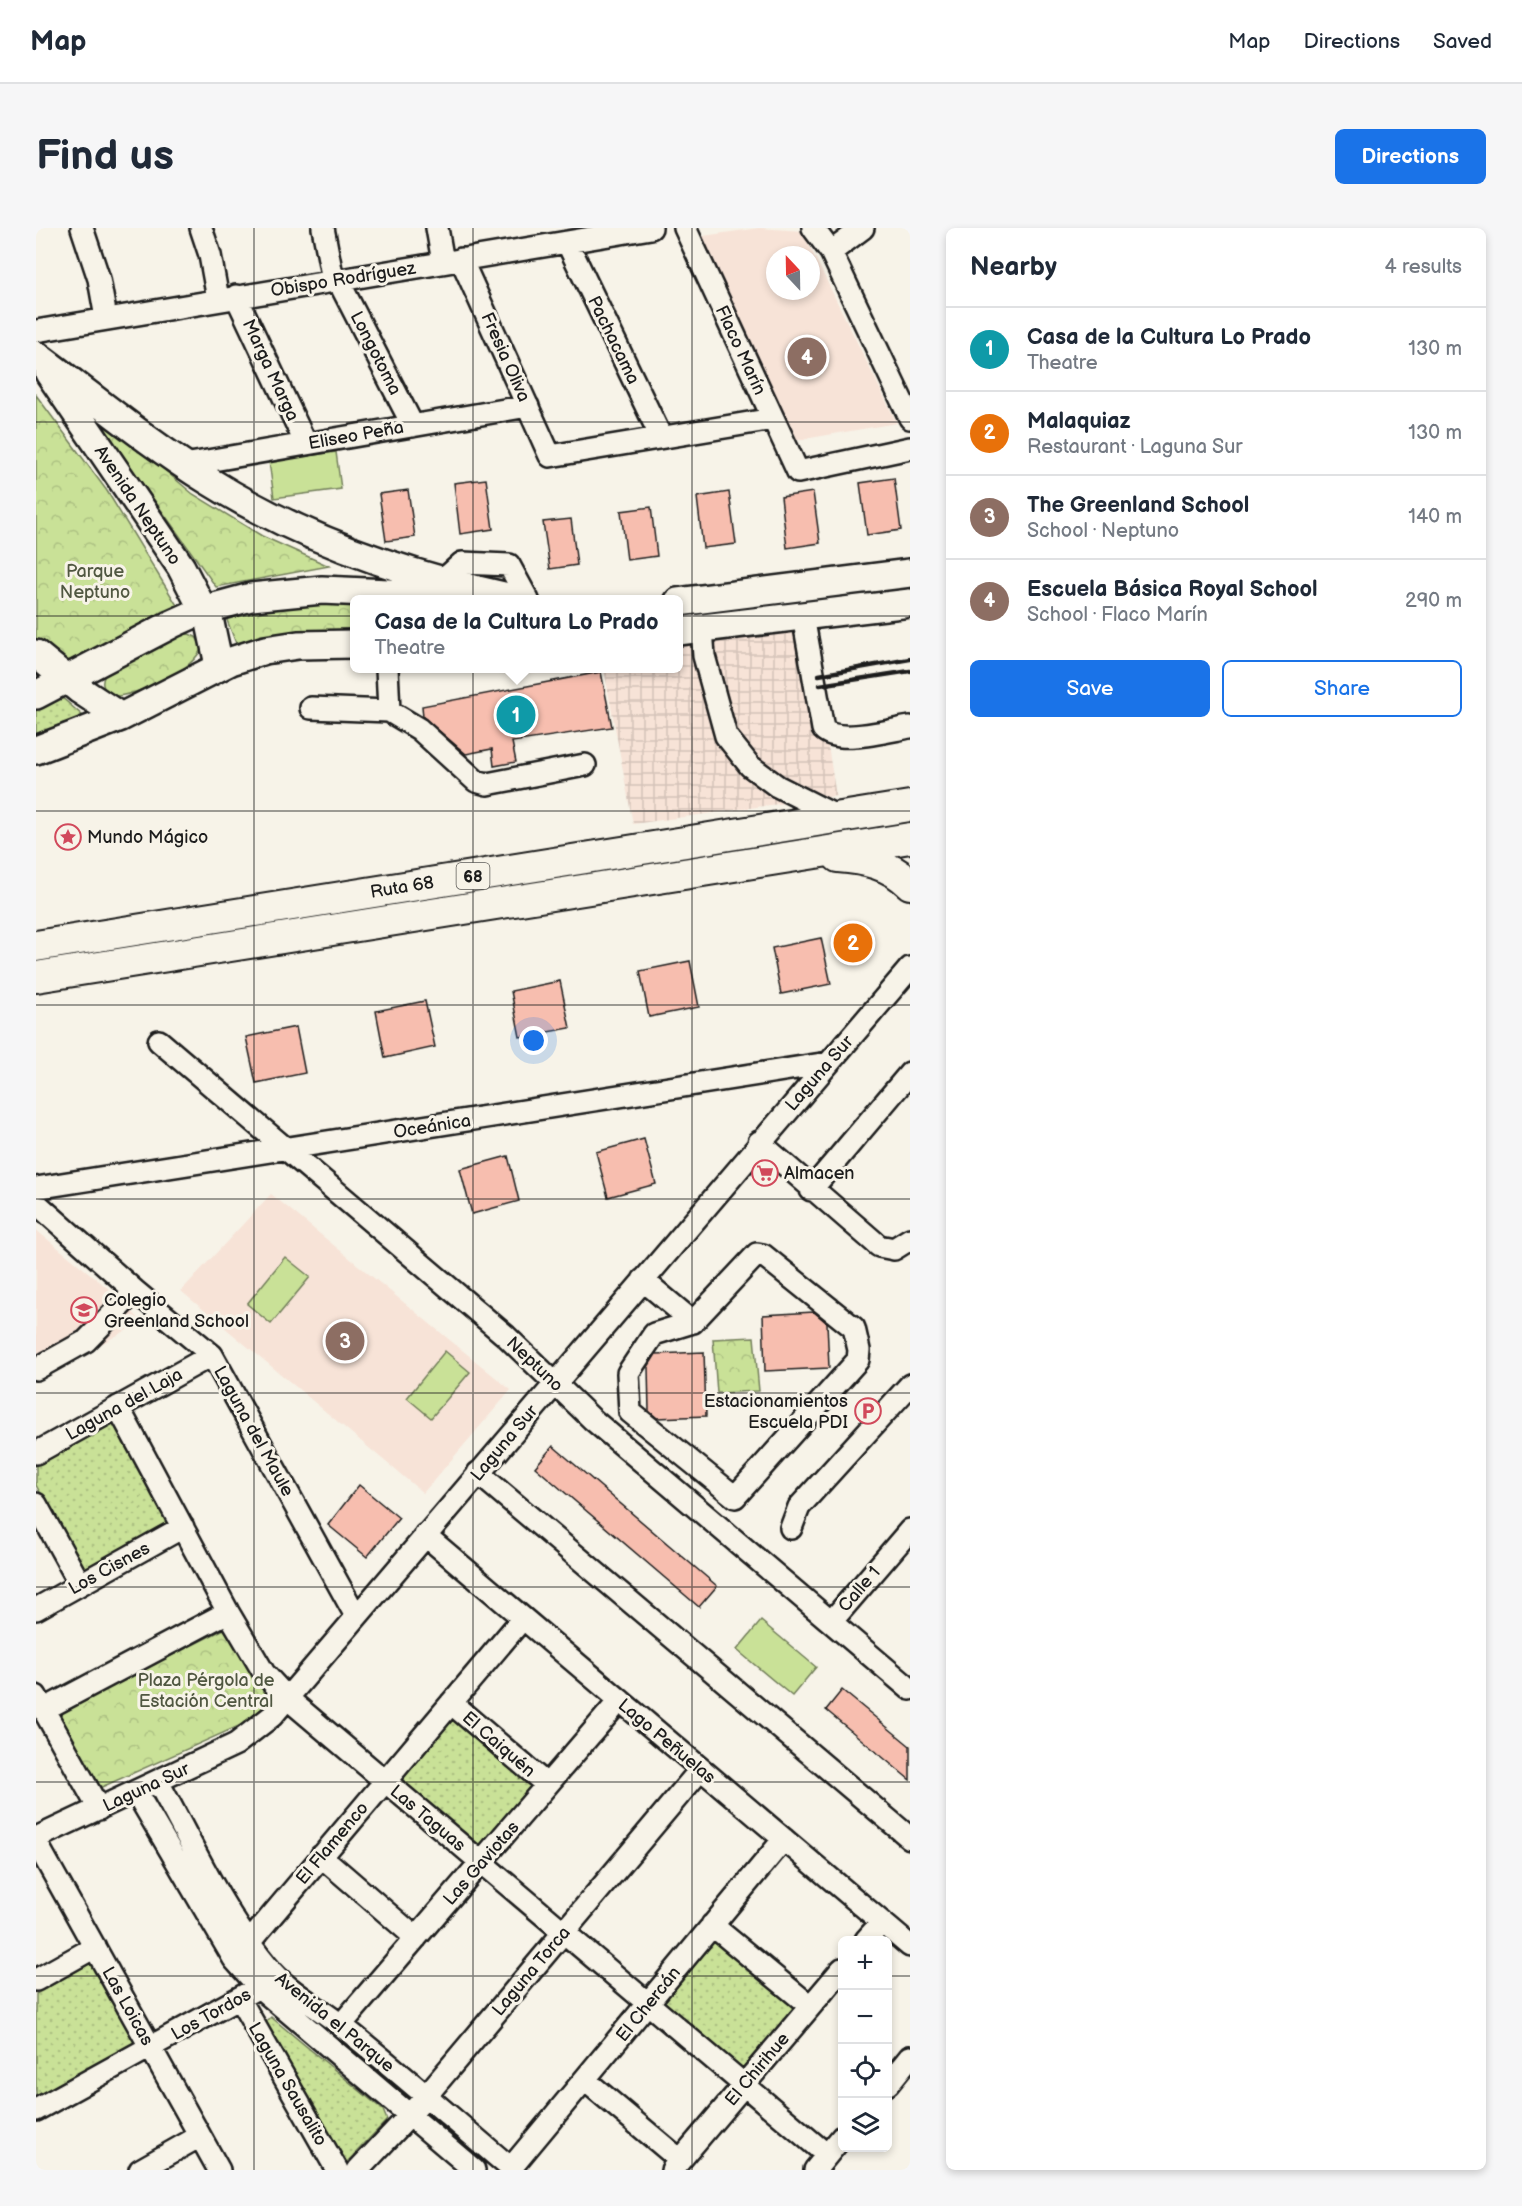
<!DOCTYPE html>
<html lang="en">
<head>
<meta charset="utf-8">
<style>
	body { margin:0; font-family:"Balsamiq Sans",sans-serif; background:#f6f6f7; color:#1f2937 }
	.controls { position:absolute; right:18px; bottom:18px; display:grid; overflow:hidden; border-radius:9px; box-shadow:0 3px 9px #0003 }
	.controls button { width:54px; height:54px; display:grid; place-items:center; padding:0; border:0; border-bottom:2px solid #e0e1e3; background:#fff; color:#1f2937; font:30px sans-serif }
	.compass { position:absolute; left:730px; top:18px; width:54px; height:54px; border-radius:50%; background:#fff; box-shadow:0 3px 9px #0003; rotate:338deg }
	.you { position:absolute; left:498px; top:813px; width:21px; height:21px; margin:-15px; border:4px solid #fff; border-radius:50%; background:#1a73e8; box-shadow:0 0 0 9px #1a73e833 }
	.badge { display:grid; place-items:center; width:39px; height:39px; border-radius:50%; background:#1a73e8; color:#fff; font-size:20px; font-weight:700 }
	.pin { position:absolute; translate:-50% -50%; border:3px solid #fff; box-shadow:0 2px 6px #0006 }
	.popup { position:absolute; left:314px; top:367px; width:333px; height:78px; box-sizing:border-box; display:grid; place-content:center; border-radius:9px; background:#fff; filter:drop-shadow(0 2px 4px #0005); font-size:20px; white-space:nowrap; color:#747a83 }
	.popup b { font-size:22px; color:#1f2937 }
	.popup::after { content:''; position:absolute; left:50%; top:100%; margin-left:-12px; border:12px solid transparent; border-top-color:#fff }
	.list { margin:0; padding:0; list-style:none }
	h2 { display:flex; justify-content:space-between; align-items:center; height:78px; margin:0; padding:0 24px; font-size:26px }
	h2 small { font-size:20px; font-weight:400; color:#747a83 }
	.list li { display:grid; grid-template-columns:39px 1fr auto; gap:18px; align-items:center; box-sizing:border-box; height:84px; padding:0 24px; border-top:2px solid #e0e1e3 }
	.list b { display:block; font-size:22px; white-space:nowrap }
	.list p { margin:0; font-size:20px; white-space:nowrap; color:#747a83 }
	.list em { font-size:20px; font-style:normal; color:#747a83 }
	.actions { display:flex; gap:12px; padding:18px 24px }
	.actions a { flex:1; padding:14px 0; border:2px solid #1a73e8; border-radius:9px; text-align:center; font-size:21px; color:#1a73e8 }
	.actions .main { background:#1a73e8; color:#fff }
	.icon { flex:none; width:33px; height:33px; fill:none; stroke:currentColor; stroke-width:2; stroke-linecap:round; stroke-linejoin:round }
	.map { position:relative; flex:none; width:874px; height:1942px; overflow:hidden; border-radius:9px }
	header { display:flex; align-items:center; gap:36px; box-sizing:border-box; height:84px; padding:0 30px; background:#fff; border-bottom:2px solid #e0e1e3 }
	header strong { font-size:28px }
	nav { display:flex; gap:33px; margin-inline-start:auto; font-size:21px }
	.intro { display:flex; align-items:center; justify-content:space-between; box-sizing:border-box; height:144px; padding:0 36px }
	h1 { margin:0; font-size:42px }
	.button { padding:15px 27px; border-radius:9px; background:#1a73e8; color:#fff; font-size:21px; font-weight:700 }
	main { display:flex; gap:36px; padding:0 36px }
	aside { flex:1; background:#fff; border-radius:9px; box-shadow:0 3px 9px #0003 }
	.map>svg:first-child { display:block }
	.built { fill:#f7e3d7; fill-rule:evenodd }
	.industrial { fill:url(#industrial-grid) }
	.grass { fill:url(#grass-dots); stroke:#727e5a; stroke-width:1.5 }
	.forest { fill:url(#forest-crowns); stroke:#727e5a; stroke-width:1.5 }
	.pitch { fill:#c9e197; stroke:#727e5a; stroke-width:1.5 }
	.building { fill:#f7beaf; stroke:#1c1c1c; stroke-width:1.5 }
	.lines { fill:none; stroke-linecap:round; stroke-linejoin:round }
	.minor-casing { stroke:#1c1c1c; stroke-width:26 }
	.major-casing { stroke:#1c1c1c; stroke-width:32 }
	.highway-casing { stroke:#1c1c1c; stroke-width:34 }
	.minor { stroke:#f7f3e8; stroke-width:21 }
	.major { stroke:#f7f3e8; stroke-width:27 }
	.highway { stroke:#f7f3e8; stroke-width:30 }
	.rail { stroke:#1c1c1c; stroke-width:4.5 }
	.grid { fill:none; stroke:#1c1c1c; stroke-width:1.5; stroke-opacity:0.55 }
	.labels { text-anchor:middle; stroke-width:6; stroke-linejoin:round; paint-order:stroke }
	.shield { fill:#f7f3e8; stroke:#5e5c59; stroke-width:1.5 }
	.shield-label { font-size:16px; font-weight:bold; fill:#1c1c1c }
	.street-label { font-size:18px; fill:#1c1c1c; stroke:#f7f3e8 }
	.park-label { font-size:18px; fill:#505741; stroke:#f7f3e8 }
	.poi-label { font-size:18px; fill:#1c1c1c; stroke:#f7f3e8; text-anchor:start }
</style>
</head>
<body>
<header>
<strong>Map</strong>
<nav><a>Map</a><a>Directions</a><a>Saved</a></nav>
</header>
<div class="intro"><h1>Find us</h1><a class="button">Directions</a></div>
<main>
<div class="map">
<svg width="874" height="1942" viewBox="0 0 874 1942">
	<defs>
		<pattern id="industrial-grid" width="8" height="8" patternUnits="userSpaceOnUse" patternTransform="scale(1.5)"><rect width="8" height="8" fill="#f7e3d7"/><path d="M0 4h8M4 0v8" fill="none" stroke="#d3c2b8"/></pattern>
		<pattern id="grass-dots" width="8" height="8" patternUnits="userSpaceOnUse" patternTransform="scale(1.5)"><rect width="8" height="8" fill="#c9e197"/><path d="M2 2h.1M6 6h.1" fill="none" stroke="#acc082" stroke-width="1.8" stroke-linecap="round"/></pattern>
		<pattern id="forest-crowns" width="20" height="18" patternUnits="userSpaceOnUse" patternTransform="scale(1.5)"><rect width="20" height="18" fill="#c9e197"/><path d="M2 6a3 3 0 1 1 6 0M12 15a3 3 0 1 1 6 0" fill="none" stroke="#acc082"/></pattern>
	</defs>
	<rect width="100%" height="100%" fill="#f7f3e8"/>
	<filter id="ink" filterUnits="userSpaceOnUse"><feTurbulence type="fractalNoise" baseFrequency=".0167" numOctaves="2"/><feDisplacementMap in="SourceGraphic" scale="12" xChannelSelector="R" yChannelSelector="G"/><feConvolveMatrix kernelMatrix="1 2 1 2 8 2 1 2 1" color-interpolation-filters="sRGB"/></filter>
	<g filter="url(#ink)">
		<!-- built -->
		<path class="built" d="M723 0 766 3 861 195 751 214 660 9ZM739 27H775V63H739Z
			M235 966 475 1162 387 1265 145 1063Z
			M0 1002 84 1070 106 1094 0 1151Z"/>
		<!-- industrial -->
		<path class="industrial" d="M773 398 800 568 597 596 568 441 642 440V411Z"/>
		<!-- grass -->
		<path class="grass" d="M23 467 47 488 45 494 0 511V477Z
			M78 1195 135 1301 49 1347 0 1257V1237Z
			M412 1483 502 1557 448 1621 358 1547Z
			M676 1710 764 1779 708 1842 627 1773Z
			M55 1735 102 1817 0 1874V1766Z
			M235 1789 347 1882 351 1892 309 1936 229 1795Z"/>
		<!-- forest -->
		<path class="forest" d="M0 167 71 263 142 379 24 437 0 417Z
			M50 176 157 266 226 308 293 338 180 359Z
			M318 372V406L201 418 189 387 241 375Z
			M153 406 160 409 166 418C161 442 97 470 75 468 68 462 64 456 69 447 76 434 128 414 143 407Z
			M718 1109 723 1163 681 1165 677 1111Z
			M188 1401 235 1470 214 1493 59 1562 20 1486Z"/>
		<!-- pitch -->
		<path class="pitch" d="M300 224 305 261 238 270 233 233Z
			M249 1029 274 1049 235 1096 211 1076Z
			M409 1123 434 1144 395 1190 371 1170Z
			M725 1393 780 1439 756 1468 701 1422Z"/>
		<!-- building -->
		<path class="building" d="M858 250 865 302 831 307 824 255Z
			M450 251 457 301 424 306 418 255Z
			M372 262 379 309 350 313 343 266Z
			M693 264 700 316 667 320 661 269Z
			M777 264 784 315 751 320 745 269Z
			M615 279 621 328 591 332 585 283Z
			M535 291 541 337 514 341 507 294Z
			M565 444 576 499 476 514 480 534 458 538 456 521 430 526 387 489 386 478Z
			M785 710 795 756 745 766 736 720Z
			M654 733 663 779 613 789 604 743Z
			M524 753 534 800 484 809 475 763Z
			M389 773 399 819 349 830 340 783Z
			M260 799 269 845 220 855 210 809Z
			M608 911 620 956 572 969 560 924Z
			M472 928 483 973 436 986 424 941Z
			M778 1084 791 1095 793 1140 729 1143 727 1087Z
			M668 1124 670 1188 621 1190 613 1183 612 1139 620 1126Z
			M517 1218 681 1358 663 1379 499 1239Z
			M323 1257 363 1290 331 1329 292 1297Z
			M806 1462 874 1518V1552L790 1482Z"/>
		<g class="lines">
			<!-- minor casing -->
			<g class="minor-casing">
				<path id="minor" d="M46 0 63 51 70 90
					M165 0 174 27 182 71
					M287 0 297 52
					M401 0 407 34
					M649 0 762 244 874 220
					M777 0 795 24 874 190
					M531 14 625 209
					M795 24 827 0
					M425 31 514 228 737 191
					M302 52 377 198
					M200 68 270 216
					M0 103 615 0
					M148 237 492 178
					M406 353 426 335 473 337 492 372
					M767 388 787 501C802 517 854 502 874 499
					M666 401 668 428 690 508 714 538 741 558 802 589
					M351 440 353 483 383 501 440 553 451 556 549 537
					M275 480 353 483
					M123 813 470 1108 556 1191 874 1461
					M723 914 843 1018 858 1021 874 1011
					M0 960 792 835
					M775 962 874 845
					M0 975 99 1063 176 1127 320 1388
					M607 1052 657 1094 721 1026 727 1027 818 1100 823 1122 822 1132 699 1269 594 1184 592 1145 618 1106 657 1094
					M0 1141 50 1113 99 1063
					M82 1179 192 1384 228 1445 251 1470 791 1927
					M0 1225 176 1127
					M442 1245 874 1610
					M0 1276 44 1356
					M755 1300 763 1279 874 1157
					M389 1307 874 1718
					M0 1381 147 1299
					M795 1394 874 1302
					M0 1468 63 1581
					M415 1475 511 1557
					M7 1482 192 1384
					M122 1554C156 1615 186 1684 231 1738 251 1763 281 1778 306 1798 364 1844 420 1894 477 1942
					M100 1564 198 1731 223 1759 438 1942
					M0 1610 200 1516 236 1488 874 740
					M0 1614 183 1942
					M285 1628 380 1710
					M676 1697 774 1778
					M830 1712 846 1694
					M205 1724 487 1390
					M0 1752 59 1719
					M203 1770 301 1942
					M305 1797 584 1472
					M549 1852 644 1932
					M852 1856 874 1829
					M0 1882 223 1759
					M475 1940 748 1611
					M104 1942 164 1908
					M322 1942 374 1887 665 1541
					M636 1942 806 1741
					M779 1942 806 1909"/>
			</g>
			<!-- major casing -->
			<g class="major-casing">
				<path id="major" d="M0 127C57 169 113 216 173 253 269 313 375 349 486 372
					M13 145 145 339 174 395 183 437
					M642 374 874 345
					M642 403 874 375
					M0 426 44 462 85 489
					M0 467 136 396 167 382 215 369 286 362 419 368
					M0 522 85 489 195 433 229 422 262 417 318 416"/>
			</g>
			<!-- highway casing -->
			<g class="highway-casing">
				<path id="highway" d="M802 629C829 631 854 636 874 656
					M0 718 874 578
					M0 749 874 610"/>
			</g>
			<!-- minor -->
			<use href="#minor" class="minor"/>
			<!-- major -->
			<use href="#major" class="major"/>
			<!-- highway -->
			<use href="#highway" class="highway"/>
			<!-- rail -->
			<path class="rail" d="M783 447 874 431
				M784 457 874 443"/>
		</g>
	</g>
	<!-- grid -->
	<path class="grid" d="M218 0V1942M437 0V1942M656 0V1942M0 194H874M0 388H874M0 583H874M0 777H874M0 971H874M0 1165H874M0 1359H874M0 1554H874M0 1748H806M852 1748H874"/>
	<!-- icons -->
	<defs>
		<g id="sight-ring" transform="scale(1.35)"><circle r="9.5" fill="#f7f3e8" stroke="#d1495b" stroke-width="1.5"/><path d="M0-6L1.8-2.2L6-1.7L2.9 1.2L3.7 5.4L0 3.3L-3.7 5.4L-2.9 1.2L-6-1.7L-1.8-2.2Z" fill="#d1495b"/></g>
		<g id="supermarket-ring" transform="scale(1.35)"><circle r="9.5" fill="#f7f3e8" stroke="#d1495b" stroke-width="1.5"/><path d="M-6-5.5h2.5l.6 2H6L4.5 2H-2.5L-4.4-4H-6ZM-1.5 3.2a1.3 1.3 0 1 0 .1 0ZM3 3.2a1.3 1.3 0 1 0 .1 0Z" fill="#d1495b"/></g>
		<g id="school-ring" transform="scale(1.35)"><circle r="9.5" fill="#f7f3e8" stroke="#d1495b" stroke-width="1.5"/><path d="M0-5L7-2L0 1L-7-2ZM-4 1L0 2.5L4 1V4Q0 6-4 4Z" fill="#d1495b"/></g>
		<g id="parking-ring" transform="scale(1.35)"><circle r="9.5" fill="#f7f3e8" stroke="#d1495b" stroke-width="1.5"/><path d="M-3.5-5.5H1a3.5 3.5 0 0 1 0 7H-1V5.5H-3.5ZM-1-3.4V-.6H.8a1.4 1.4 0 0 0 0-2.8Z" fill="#d1495b"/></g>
	</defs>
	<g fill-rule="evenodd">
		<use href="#sight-ring" x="32" y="609"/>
		<use href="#supermarket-ring" x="729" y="945"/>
		<use href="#school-ring" x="48" y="1082"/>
		<use href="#parking-ring" x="832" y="1183"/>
	</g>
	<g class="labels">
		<!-- shield labels -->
		<rect class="shield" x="420.5" y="635" width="33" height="26" rx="4.5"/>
		<g class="shield-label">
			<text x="437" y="654">68</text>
		</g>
		<!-- street labels -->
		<g class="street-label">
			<text transform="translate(307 51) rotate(-9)" y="6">Obispo Rodríguez</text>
			<text transform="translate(578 112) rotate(64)" y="6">Pachacama</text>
			<text transform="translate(705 122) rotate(65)" y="6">Flaco Marín</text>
			<text transform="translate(340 125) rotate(63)" y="6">Longotoma</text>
			<text transform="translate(470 129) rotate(66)" y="6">Fresia Oliva</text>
			<text transform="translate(235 142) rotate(65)" y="6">Marga Marga</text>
			<text transform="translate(320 207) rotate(-10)" y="6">Eliseo Peña</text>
			<text transform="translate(102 277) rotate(56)" y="6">Avenida Neptuno</text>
			<text transform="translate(366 659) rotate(-9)" y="6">Ruta 68</text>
			<text transform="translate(783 845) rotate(-49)" y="6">Laguna Sur</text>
			<text transform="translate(396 898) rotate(-9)" y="6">Oceánica</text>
			<text transform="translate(499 1136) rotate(44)" y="6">Neptuno</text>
			<text transform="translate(88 1176) rotate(-29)" y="6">Laguna del Laja</text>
			<text transform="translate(218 1203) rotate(61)" y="6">Laguna del Maule</text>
			<text transform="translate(468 1215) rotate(-50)" y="6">Laguna Sur</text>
			<text transform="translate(73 1340) rotate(-29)" y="6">Los Cisnes</text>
			<text transform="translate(823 1361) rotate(-49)" y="6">Calle 1</text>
			<text transform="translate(631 1513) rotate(40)" y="6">Lago Peñuelas</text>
			<text transform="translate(463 1516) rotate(41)" y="6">El Caiquén</text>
			<text transform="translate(110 1559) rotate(-25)" y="6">Laguna Sur</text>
			<text transform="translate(392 1590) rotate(40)" y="6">Las Taguas</text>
			<text transform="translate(296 1615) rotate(-50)" y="6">El Flamenco</text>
			<text transform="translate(445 1635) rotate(-49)" y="6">Las Gaviotas</text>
			<text transform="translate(495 1743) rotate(-50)" y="6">Laguna Torca</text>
			<text transform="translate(612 1776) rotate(-51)" y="6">El Chercán</text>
			<text transform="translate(92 1778) rotate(61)" y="6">Las Loicas</text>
			<text transform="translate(175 1786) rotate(-29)" y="6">Los Tordos</text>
			<text transform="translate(299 1794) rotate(39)" y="6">Avenida el Parque</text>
			<text transform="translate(721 1841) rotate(-50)" y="6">El Chirihue</text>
			<text transform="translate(252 1856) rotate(60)" y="6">Laguna Sausalito</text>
		</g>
		<!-- park labels -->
		<g class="park-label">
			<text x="59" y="349">Parque<tspan x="59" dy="21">Neptuno</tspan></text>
			<text x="170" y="1458">Plaza Pérgola de<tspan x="170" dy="21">Estación Central</tspan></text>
		</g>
		<!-- poi labels -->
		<g class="poi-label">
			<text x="51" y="615">Mundo Mágico</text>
			<text x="748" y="951">Almacen</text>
			<text x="68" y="1078">Colegio<tspan x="68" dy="21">Greenland School</tspan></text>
			<text x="812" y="1179" text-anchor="end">Estacionamientos<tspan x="812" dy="21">Escuela PDI</tspan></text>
		</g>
	</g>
</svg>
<div class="controls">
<button>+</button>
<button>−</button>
<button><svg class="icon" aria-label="locate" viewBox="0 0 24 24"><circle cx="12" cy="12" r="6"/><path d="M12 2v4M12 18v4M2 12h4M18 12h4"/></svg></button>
<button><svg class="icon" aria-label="layers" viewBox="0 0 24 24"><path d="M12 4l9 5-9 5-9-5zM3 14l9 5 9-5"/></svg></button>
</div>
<svg class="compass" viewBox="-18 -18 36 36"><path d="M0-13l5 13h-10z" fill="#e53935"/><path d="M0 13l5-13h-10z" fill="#747a83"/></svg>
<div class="you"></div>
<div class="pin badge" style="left:480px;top:487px;background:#0f9aa8">1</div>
<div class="popup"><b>Casa de la Cultura Lo Prado</b>Theatre</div>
<div class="pin badge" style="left:817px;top:715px;background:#e8710a">2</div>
<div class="pin badge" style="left:309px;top:1113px;background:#8d6e63">3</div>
<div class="pin badge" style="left:771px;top:129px;background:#8d6e63">4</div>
</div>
<aside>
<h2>Nearby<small>4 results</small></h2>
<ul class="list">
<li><span class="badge" style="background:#0f9aa8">1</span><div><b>Casa de la Cultura Lo Prado</b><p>Theatre</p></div><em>130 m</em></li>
<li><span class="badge" style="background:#e8710a">2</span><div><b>Malaquiaz</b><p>Restaurant · Laguna Sur</p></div><em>130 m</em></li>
<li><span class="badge" style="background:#8d6e63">3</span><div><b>The Greenland School</b><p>School · Neptuno</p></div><em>140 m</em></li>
<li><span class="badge" style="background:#8d6e63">4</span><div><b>Escuela Básica Royal School</b><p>School · Flaco Marín</p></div><em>290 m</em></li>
</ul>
<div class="actions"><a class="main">Save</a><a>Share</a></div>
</aside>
</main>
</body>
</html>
